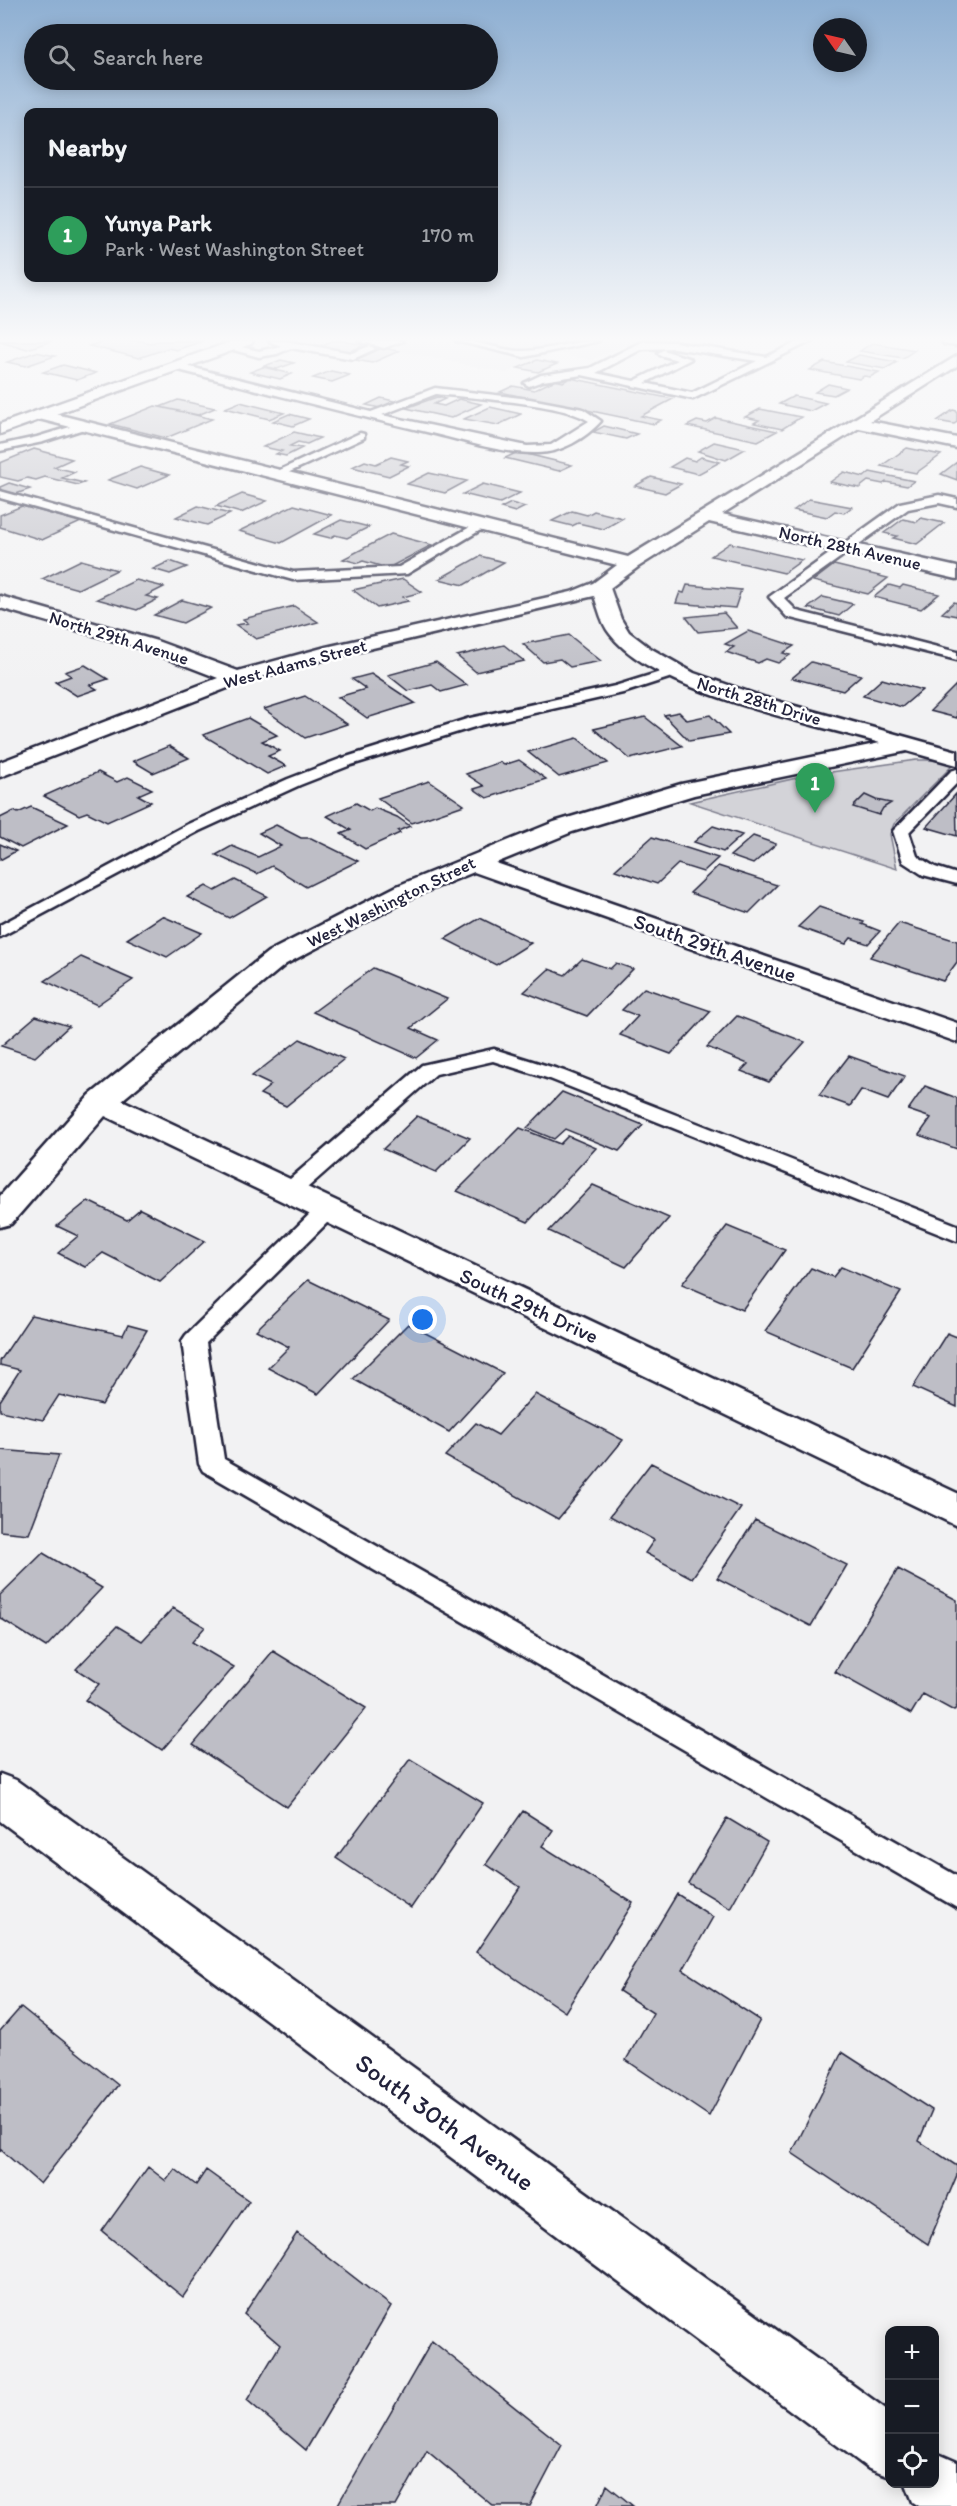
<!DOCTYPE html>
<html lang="en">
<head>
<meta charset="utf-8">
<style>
	body { margin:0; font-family:Itim,sans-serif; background:#242831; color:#f1f3f6 }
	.controls { position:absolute; right:18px; bottom:18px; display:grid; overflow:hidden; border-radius:12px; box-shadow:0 3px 15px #0003 }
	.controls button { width:54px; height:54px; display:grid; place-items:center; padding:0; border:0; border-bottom:2px solid #363941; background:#171b24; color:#f1f3f6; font:30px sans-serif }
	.compass { position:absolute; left:813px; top:18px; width:54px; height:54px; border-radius:50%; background:#171b24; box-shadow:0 3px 15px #0003; rotate:304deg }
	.you { position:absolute; left:423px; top:1320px; width:21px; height:21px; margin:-15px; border:4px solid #fff; border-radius:50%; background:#1a73e8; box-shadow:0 0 0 9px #1a73e833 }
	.badge { display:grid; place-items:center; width:39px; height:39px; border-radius:50%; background:#1a73e8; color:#fff; font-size:20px; font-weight:700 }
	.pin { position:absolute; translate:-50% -50px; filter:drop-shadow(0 2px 3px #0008) }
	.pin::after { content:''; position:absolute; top:32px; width:21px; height:18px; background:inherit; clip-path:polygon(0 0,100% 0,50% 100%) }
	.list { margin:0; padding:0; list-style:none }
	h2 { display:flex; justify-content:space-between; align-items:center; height:78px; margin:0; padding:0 24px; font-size:26px }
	h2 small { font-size:20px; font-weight:400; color:#9ea1a6 }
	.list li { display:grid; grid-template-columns:39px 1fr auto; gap:18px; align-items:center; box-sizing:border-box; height:96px; padding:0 24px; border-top:2px solid #363941 }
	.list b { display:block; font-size:22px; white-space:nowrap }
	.list p { margin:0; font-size:20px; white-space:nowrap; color:#9ea1a6 }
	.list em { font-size:20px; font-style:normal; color:#9ea1a6 }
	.icon { flex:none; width:33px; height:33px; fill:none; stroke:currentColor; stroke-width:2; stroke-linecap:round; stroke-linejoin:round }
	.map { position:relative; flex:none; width:957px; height:2506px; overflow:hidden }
	.search { position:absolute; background:#171b24; box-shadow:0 3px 15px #0003; left:24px; top:24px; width:474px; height:66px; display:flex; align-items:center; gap:15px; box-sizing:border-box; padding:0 21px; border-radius:33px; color:#9ea1a6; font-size:22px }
	.panel { position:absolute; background:#171b24; box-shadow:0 3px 15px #0003; left:24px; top:108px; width:474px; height:174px; border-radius:12px }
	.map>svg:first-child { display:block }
	.built { fill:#e2e2e6 }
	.green { fill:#d3d3d8; stroke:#7a7a8a; stroke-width:1.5 }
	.building { fill:#bebec6; stroke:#22223b; stroke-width:1.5 }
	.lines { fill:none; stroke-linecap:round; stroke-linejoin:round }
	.lane-casing { stroke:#22223b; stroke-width:5 }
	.street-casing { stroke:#22223b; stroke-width:5 }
	.secondary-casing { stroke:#22223b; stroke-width:5 }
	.primary-casing { stroke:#22223b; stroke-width:5 }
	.lane { fill:#fff; fill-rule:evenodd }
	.street { fill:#fff; fill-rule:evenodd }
	.secondary { fill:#fff; fill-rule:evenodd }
	.primary { fill:#fff; fill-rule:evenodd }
	.labels { text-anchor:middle; stroke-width:5; stroke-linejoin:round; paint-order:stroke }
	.far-street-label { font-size:18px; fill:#22223b; stroke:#fff }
	.street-label { font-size:21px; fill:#22223b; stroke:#fff }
	.near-street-label { font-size:26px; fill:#22223b; stroke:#fff }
</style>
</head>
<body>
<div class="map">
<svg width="957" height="2506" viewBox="0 0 957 2506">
	<rect width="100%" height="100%" fill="#f2f2f3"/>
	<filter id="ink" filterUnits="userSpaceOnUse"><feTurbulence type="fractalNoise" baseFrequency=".0167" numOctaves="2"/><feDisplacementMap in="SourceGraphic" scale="12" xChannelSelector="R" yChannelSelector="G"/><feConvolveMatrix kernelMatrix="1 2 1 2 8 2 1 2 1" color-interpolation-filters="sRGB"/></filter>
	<g filter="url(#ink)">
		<!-- built -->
		<path class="built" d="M351 341H663L657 344 636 341 591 360 554 353 506 373Z"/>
		<!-- green -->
		<path class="green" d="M916 760H935L953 765 894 824 890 834 897 869 690 802 810 775Z"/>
		<!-- building -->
		<path class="building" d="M0 341H52L27 349Z
			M105 341H140L151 343 158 341H203L176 350 168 348 139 358 89 346Z
			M332 341H343L364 345 348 352 316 347Z
			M872 343 915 350 903 358 860 351Z
			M382 348 399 351 372 363 355 360Z
			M36 352 55 356 26 366 7 362Z
			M859 355 897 362 885 369 846 362Z
			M281 360 294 363 277 369 264 366Z
			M537 360 557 364 538 372 518 368Z
			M824 362 879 372 870 377 864 376 859 379 810 370Z
			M63 365 96 373 77 380 43 372Z
			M263 367 292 374 280 379 250 372Z
			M331 371 350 375 332 382 313 378Z
			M570 378 673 399 641 416 661 420 654 424 500 392 513 386 534 390 555 380 563 382Z
			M828 384 847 388 834 395 815 392Z
			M794 396 826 403 811 411 779 404Z
			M437 397 445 399 434 404 444 406 459 399 481 404 451 418 406 408Z
			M381 398 394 401 380 408 366 405Z
			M178 400 215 408 198 415 160 407Z
			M240 402 284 413 269 419 225 408Z
			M155 406 183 412 212 419 166 438 110 424Z
			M490 407 521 414 498 425 464 419Z
			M760 409 801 417 782 429 754 423 759 420 745 417Z
			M953 410 957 411V422L954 424 937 421Z
			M289 414 309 419 293 426 273 421Z
			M716 418 777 431 758 441 687 426 697 421 707 423Z
			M604 426 637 434 626 439 593 432Z
			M294 432 320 438 307 444 298 442 290 446 302 448 286 456 276 454 282 451 263 447Z
			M714 442 745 449 726 460 698 451Z
			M907 448 941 455 916 473 881 466Z
			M34 449 72 459 54 467 75 472 62 478 84 483 78 485 45 477 36 480 27 478 18 481 0 477V463Z
			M518 452 572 465 559 471 505 458Z
			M391 457 408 461 401 464 409 466 389 476 352 467 365 461 376 464Z
			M701 457 720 462 698 474 670 467 685 458 695 461Z
			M957 462V480L941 474Z
			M140 467 169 475 137 489 108 480Z
			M844 472 864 477 870 472 914 481 907 486 886 482 883 484 868 481 859 488 830 482Z
			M429 473 467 481 445 493 407 484Z
			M651 477 681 484 665 493 635 486Z
			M9 483 30 489 16 494 0 490V487Z
			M483 484 520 493 500 503 463 494Z
			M242 494 267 501 241 513 216 506Z
			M809 499 852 507 844 513 835 511 827 517 794 510Z
			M511 503 525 507 515 512 501 508Z
			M294 505 332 515 281 543 239 531Z
			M22 506 81 522 42 540 0 527V515Z
			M198 506 230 514 207 525 176 517Z
			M572 511 587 515 594 511 623 518 604 529 578 523 572 526 552 521Z
			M921 518 944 523 917 544 893 538 897 536 884 533 903 519 917 522Z
			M341 520 369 527 347 538 335 535 330 538 314 534Z
			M391 534 432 545 388 568 363 561 358 563 343 559Z
			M730 543 802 560 784 573 711 556Z
			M480 556 504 562 464 585 439 579Z
			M81 560 117 570 78 589 42 579Z
			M170 561 187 567 170 574 153 569Z
			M834 565 888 578 868 594 813 581Z
			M403 579 422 592 403 597 408 601 377 608 353 590Z
			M136 580 164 587 146 596 158 599 137 610 97 599Z
			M687 585 741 590 735 608 676 603 680 592 684 593Z
			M889 585 900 588 903 585 939 594 921 609 874 597Z
			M823 597 853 604 839 616 808 608Z
			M182 600 211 608 183 623 154 615Z
			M954 602 957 603V616L942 613Z
			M294 606 318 622 256 639 236 625 248 623 243 619Z
			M724 613 737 628 698 632 686 617Z
			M748 631 794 646 783 653 790 655 778 663 766 659 758 663 726 652 734 647 725 644Z
			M569 635 601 661 570 667 560 659 543 662 523 644Z
			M504 645 524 661 476 672 457 656Z
			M436 662 467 685 441 692 432 685 408 691 388 675Z
			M811 662 861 675 843 691 792 678Z
			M85 665 108 679 90 685 97 689 77 696 55 682 71 676 65 672Z
			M371 674 415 703 367 718 338 697 366 689 352 679Z
			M882 679 922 690 902 707 863 696Z
			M956 685 957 718 930 711Z
			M305 696 347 724 305 738 264 709Z
			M679 712 687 720 710 715 729 734 689 741 664 715Z
			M645 717 682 746 630 759 594 729Z
			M248 718 277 735 262 741 280 751 268 756 286 766 267 774 203 735Z
			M577 738 608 763 559 777 528 752Z
			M169 746 189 758 153 773 133 761Z
			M519 760 546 779 487 798 474 789 484 786 466 774 500 762 504 765Z
			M98 772 117 782 128 777 152 789 138 795 151 802 107 822 87 812 79 815 44 796Z
			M429 781 464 805 412 823 378 798Z
			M956 794 957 836 926 827Z
			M865 795 876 800 891 803 883 808 879 815 853 807Z
			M356 803 370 811 375 808 397 817 410 826 398 831 400 833 365 849 341 834 351 830 327 816Z
			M31 807 68 824 21 848 0 837V818L14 811 18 813Z
			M276 825 301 838H311L358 861 306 887 272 866 257 874 216 855 232 846 258 857 281 846 259 833Z
			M713 826 742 835 723 852 694 842Z
			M753 836 776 844 753 864 730 856Z
			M652 837 718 858 703 872 678 864 657 884 615 870Z
			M0 844 16 851 0 860Z
			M718 866 777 885 749 913 690 893Z
			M235 880 267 896 229 918 187 897 206 886 215 891Z
			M819 907 864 922 862 924 880 931 868 944 851 938 846 944 798 927Z
			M162 916 202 933 167 957 127 939Z
			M480 918 531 943 496 965 445 939Z
			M899 923 957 941V962L943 981 870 957Z
			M81 957 133 980 97 1005 45 981Z
			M582 959 610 969 616 963 633 969 587 1016 524 992 549 969 565 975Z
			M373 968 447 999 411 1028 438 1040 416 1058 313 1012Z
			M644 988 711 1011 671 1054 620 1035 638 1016 622 1010Z
			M36 1016 69 1026 35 1057 1 1046Z
			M737 1016 805 1042 769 1082 741 1071 748 1064 707 1047Z
			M300 1039 344 1059 286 1106 260 1094 271 1085 252 1076Z
			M849 1056 905 1076 888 1100 861 1090 850 1106 819 1095Z
			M925 1086 957 1098V1149L919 1135 931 1118 908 1110Z
			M562 1092 643 1125 619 1151 565 1129 554 1139 527 1128Z
			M417 1116 470 1138 436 1172 383 1149Z
			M520 1128 560 1144 568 1136 596 1148 528 1222 457 1191Z
			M593 1185 669 1218 626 1267 549 1231Z
			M88 1201 127 1220 140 1209 205 1241 160 1282 103 1253 85 1267 58 1253 78 1236 57 1226Z
			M727 1226 785 1250 742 1310 682 1284Z
			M841 1267 901 1292 852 1368 765 1331 811 1268 833 1277Z
			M308 1280 389 1320 318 1394 268 1368 289 1347 256 1330Z
			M31 1315 123 1335 128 1325 147 1330 102 1405 59 1395 43 1420 0 1411V1401L20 1370 0 1365V1361Z
			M408 1324 503 1373 449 1432 353 1379Z
			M947 1333 957 1337V1407L913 1387Z
			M535 1394 623 1440 558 1519 445 1456 476 1423 498 1435Z
			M0 1450 59 1455 29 1534 0 1531Z
			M651 1463 741 1508 692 1578 645 1553 654 1540 610 1516Z
			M755 1520 847 1565 811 1626 717 1578Z
			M43 1553 102 1588 46 1647 0 1618V1595Z
			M898 1569 957 1600V1706L954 1711 923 1694 911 1714 835 1672Z
			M173 1608 205 1627 192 1642 234 1667 162 1750 85 1700 99 1684 76 1669 117 1626 142 1641Z
			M273 1651 366 1708 287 1807 193 1745Z
			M410 1759 483 1803 411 1908 336 1858Z
			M523 1811 553 1830 542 1846 633 1903 565 2012 476 1952 520 1887 486 1864Z
			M727 1818 767 1842 730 1908 688 1883Z
			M677 1894 713 1917 683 1970 760 2020 709 2116 626 2060 653 2013 619 1991Z
			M21 2007 118 2085 40 2184 1 2150 0 2152V2031Z
			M842 2052 932 2110 919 2141 957 2166V2175L928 2244 792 2153Z
			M148 2167 166 2181 175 2169 196 2185 206 2170 249 2201 183 2297 102 2231Z
			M297 2233 391 2306 306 2450 247 2400 280 2345 244 2314Z
			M432 2341 562 2445 530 2506H493L427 2451 396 2506H337Z
			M607 2485 633 2506H597Z"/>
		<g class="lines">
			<!-- lane casing -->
			<g class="lane-casing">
				<path id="lane" d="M269 341H285L352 353 370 346 375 349 353 359 291 348 277 354 259 357 223 347 228 344 259 351 281 346Z
					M359 341H403L384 348Z
					M456 341C480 340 503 352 525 351 550 350 573 340 599 341L524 357Z
					M643 341 674 342 766 357 800 341H812L693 399 582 375 543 381 529 386 524 383 541 375 590 368ZM674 348 757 361 692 393 645 383 691 359 663 350 658 353 660 355 677 360 634 381 596 373 642 349Z
					M174 363 371 412 435 388 530 399 583 409 601 421C586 438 561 453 538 453 503 454 465 441 431 433 344 413 257 390 171 368L169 366ZM436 394C471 398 563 403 589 421L551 445 527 446 382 415Z
					M83 423 87 424V428L43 442 0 451V445L37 437Z
					M360 433 364 434V438L281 476H273L271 474Z
					M0 491 293 572 399 567 479 522H487L489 525 407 574 293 580 0 498Z
					M939 495 957 499V507L939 503 908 509 784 598 797 611 957 652V660L787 617 769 597 900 503Z
					M673 668 680 672 678 675 623 693 481 725 351 765 300 785 199 831 0 937V925L188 824 288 779 340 759 470 718 615 686Z
					M957 769V783L909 832 917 856 935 867 957 874V884L923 875 903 862 893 831 951 771Z
					M494 1049 564 1071 957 1225V1241L550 1079 493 1061 436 1074 298 1196 290 1198 282 1196 279 1191 282 1186 422 1065Z
					M327 1203 335 1205 338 1210 335 1215 206 1343 224 1459 957 1876V1908L203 1471 199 1464 182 1341 186 1335 319 1205Z"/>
			</g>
			<!-- street casing -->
			<g class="street-casing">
				<path id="street" d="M957 356V366L870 421 957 438V448L859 428 722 514 957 567V579L709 522 638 567 610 588 621 619 629 632 650 648 694 673 766 698 957 751V765L907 751 694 795 572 832 496 863 957 1023V1042L474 872 415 896 286 964 122 1100 957 1493V1526L105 1116 11 1224 0 1227V1196L90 1095 268 952 397 886 554 822 681 784 880 743C810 723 653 692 610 634 601 623 599 609 594 596L330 658 243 682 0 777V762L218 678 143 649 0 608V596L157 641 238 671 326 647 571 592 593 583 617 565 35 418 32 415 35 412 40 410 628 557Z
					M0 1774 16 1780 890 2412V2477L869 2469 0 1821Z
					M934 2452 957 2462V2506H919L913 2502 906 2484H934Z"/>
			</g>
			<!-- secondary casing -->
			<g class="secondary-casing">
				<path id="secondary" d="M942 341H957V346L944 344Z"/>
			</g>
			<!-- primary casing -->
			<g class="primary-casing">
				<path id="primary" d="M233 341H253L251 344 0 434V424Z"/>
			</g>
			<!-- lane -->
			<use href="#lane" class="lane"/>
			<!-- street -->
			<use href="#street" class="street"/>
			<!-- secondary -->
			<use href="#secondary" class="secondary"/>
			<!-- primary -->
			<use href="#primary" class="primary"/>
		</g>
	</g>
	<!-- sky -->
	<linearGradient id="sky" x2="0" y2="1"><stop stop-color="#8eafd2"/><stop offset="0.49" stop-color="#f9f9fa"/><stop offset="1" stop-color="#f9f9fa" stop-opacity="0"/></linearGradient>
	<rect width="957" height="692" fill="url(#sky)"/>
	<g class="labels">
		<!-- far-street labels -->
		<g class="far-street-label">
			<text transform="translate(850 548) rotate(13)" y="6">North 28th Avenue</text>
			<text transform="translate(119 638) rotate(17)" y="6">North 29th Avenue</text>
			<text transform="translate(295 664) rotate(-15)" y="6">West Adams Street</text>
			<text transform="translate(759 701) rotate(17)" y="6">North 28th Drive</text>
			<text transform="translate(391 902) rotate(-26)" y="6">West Washington Street</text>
		</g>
		<!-- street labels -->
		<g class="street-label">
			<text transform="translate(715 948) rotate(19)" y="7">South 29th Avenue</text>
			<text transform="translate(529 1306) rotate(25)" y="7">South 29th Drive</text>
		</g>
		<!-- near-street labels -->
		<g class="near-street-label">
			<text transform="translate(445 2122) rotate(36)" y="9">South 30th Avenue</text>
		</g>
	</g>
</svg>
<div class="controls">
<button>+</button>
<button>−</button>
<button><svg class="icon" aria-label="locate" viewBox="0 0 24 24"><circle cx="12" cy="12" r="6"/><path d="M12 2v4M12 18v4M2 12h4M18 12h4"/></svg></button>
</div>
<svg class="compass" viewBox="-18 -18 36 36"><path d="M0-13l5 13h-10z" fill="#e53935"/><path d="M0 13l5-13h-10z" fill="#9ea1a6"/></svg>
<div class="you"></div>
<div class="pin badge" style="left:815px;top:813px;background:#2e9e5b">1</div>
<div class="search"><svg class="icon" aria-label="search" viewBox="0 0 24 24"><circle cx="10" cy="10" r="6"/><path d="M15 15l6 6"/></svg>Search here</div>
<section class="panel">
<h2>Nearby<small></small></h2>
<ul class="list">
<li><span class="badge" style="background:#2e9e5b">1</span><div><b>Yunya Park</b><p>Park · West Washington Street</p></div><em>170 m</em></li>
</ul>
</section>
</div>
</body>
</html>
